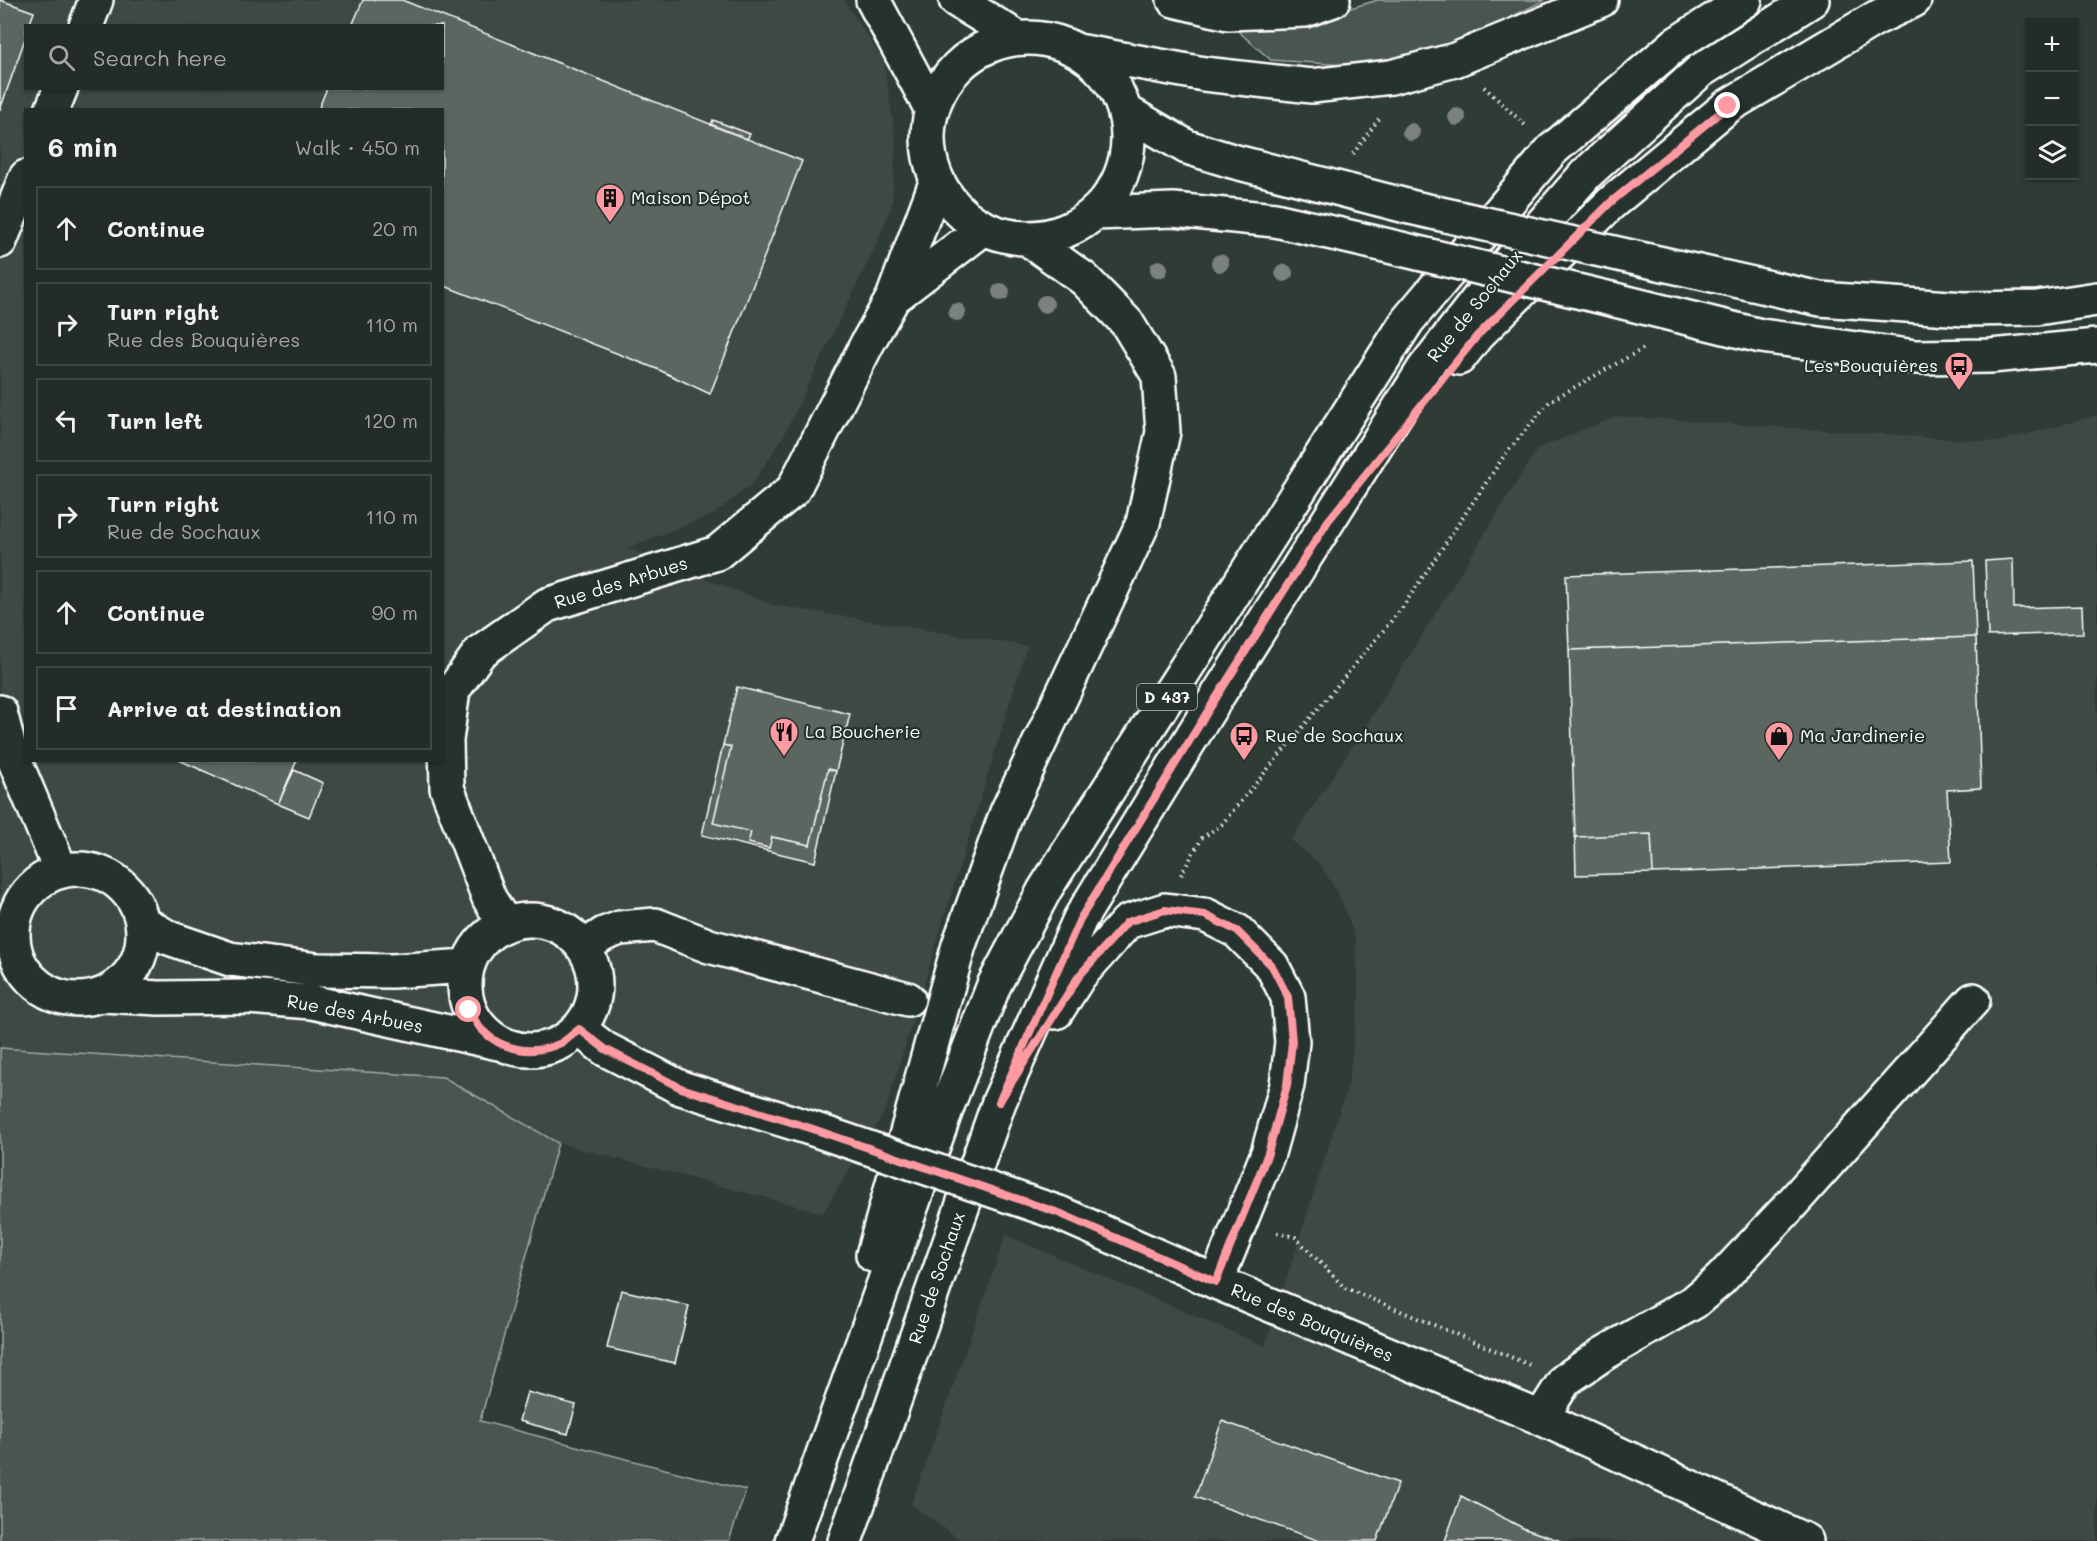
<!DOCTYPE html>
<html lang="en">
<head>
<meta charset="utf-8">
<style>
	body { margin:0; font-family:Mali,sans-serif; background:#2b3430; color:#f1f3f6 }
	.controls { position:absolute; right:18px; top:18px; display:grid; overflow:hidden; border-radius:0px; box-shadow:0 2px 4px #0004 }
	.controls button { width:54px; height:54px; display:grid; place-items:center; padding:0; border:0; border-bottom:2px solid #404845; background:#232c28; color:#f1f3f6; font:30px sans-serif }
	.stop { position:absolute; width:18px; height:18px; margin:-14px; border:4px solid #ff9aa2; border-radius:50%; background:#fff }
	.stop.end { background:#ff9aa2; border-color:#fff; box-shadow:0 2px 6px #0008 }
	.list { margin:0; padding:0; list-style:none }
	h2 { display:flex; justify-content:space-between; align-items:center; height:78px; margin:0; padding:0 24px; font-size:26px }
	h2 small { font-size:20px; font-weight:400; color:#a3a7a8 }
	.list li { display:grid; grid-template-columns:39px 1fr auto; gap:18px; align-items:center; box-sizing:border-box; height:84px; margin:0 12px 12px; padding:0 12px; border:2px solid #404845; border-radius:0px }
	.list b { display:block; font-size:22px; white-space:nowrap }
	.list p { margin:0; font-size:20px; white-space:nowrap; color:#a3a7a8 }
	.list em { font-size:20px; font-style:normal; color:#a3a7a8 }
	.icon { flex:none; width:33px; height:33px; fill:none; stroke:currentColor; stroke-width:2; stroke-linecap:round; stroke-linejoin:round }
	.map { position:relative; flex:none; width:2097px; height:1541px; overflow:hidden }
	.search { position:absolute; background:#232c28; box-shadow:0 2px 4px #0004; left:24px; top:24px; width:420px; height:66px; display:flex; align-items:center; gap:15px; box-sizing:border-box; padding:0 21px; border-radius:0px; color:#a3a7a8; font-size:22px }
	.panel { position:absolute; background:#232c28; box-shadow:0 2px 4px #0004; left:24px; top:108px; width:420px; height:654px; border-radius:0px }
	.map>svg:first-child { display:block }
	.built { fill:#3c4842; fill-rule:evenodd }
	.green { fill:#4a544f; stroke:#a4aaa7; stroke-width:1.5 }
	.building { fill:#5b6661; stroke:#fff; stroke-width:1.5 }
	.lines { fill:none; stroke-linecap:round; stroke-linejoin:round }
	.minor-casing { stroke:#fff; stroke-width:38 }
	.major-casing { stroke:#fff; stroke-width:38 }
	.path { stroke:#fff; stroke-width:4; stroke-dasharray:1.5 4.5; stroke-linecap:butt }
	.minor { stroke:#26332d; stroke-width:33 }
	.major { stroke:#26332d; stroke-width:33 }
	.minor-bridge-casing { stroke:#fff; stroke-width:38; stroke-linecap:butt }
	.major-bridge-casing { stroke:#fff; stroke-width:38; stroke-linecap:butt }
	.minor-bridge { stroke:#26332d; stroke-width:33 }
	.major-bridge { stroke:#26332d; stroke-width:33 }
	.tree { fill:#7a817e }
	.route { stroke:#ff9aa2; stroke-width:8 }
	.labels { text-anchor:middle; stroke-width:4.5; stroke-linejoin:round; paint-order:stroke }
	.shield { fill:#26332d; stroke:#bec2c0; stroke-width:1.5 }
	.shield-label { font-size:16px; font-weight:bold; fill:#fff }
	.poi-label { font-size:18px; fill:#fff; stroke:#26332d; text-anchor:start }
	.street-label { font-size:18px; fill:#fff; stroke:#26332d }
</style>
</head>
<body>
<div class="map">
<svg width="2097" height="1541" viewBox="0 0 2097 1541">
	<rect width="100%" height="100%" fill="#2f3b35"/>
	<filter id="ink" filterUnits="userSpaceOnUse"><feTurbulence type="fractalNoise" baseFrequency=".0167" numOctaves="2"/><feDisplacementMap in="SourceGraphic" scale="12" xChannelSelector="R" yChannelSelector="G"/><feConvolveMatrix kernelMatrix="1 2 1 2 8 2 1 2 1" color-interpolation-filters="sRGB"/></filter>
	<g filter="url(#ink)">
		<!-- built -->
		<path class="built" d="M0 0H844L884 62 896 143 892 205 878 241 783 437 753 483 714 514 627 548 773 605 1027 646 885 1112 823 1213 558 1143 443 1077 0 1048ZM26 26H442V88H26ZM26 110H442V760H26Z
			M2097 415V1541H962L911 1505 1006 1235 1265 1346 1348 1085 1359 997 1355 937 1339 895 1319 863 1291 840 1368 722 1538 448 1618 416 1998 442Z"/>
		<!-- green -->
		<path class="green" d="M1378 0H1545L1441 52 1344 65 1271 60 1231 25H1292Z
			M0 1048 443 1077 558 1143 480 1421 746 1490 729 1541H0Z"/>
		<!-- building -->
		<path class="building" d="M0 0 34 12 29 26H26V36L0 110Z
			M363 0H402L802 161 710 394 657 369 442 285V110H318L327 88H442V26H352Z
			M713 120 750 134 747 139 711 125Z
			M2013 559 2014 608 2082 606 2083 633 1988 636 1985 561Z
			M1973 561 1976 637 1569 650 1566 575Z
			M1976 637 1981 788 1947 790 1951 862 1653 873 1651 834 1575 837 1569 650Z
			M737 687 850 714 836 771 828 769 810 845 772 837 769 848 748 843 751 832 713 823 731 747 723 745Z
			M723 745 731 747 713 823 751 832 748 843 769 848 772 837 810 845 828 769 836 771 815 862 702 835Z
			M179 760H297L278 804Z
			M294 770 323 783 309 817 278 804Z
			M1651 834 1653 873 1576 875 1575 837Z
			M621 1290 689 1306 675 1363 607 1348Z
			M527 1392 576 1405 568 1434 519 1421Z
			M1222 1421 1398 1483 1377 1541H1320L1195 1497Z
			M1461 1496 1525 1529 1561 1541H1445Z"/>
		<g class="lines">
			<!-- minor casing -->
			<g class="minor-casing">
				<path id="minor" d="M1174 0 1228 13 1305 10 1333 0
					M86 26 96 0
					M52 110 61 88
					M0 241 26 177
					M0 712 9 747 61 871
					M584 947 604 934 620 928 655 925 709 946 908 999
					M579 1029 605 1049 681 1088 810 1128
					M1059 1213 1216 1282 1541 1418 1806 1541
					M1541 1418 1565 1380 1603 1354 1694 1302 1720 1280 1786 1210 1973 1000"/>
			</g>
			<!-- major casing -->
			<g class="major-casing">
				<path id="major" d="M873 0 932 110
					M956 0 1018 38
					M928 138a100 100 0 1 1 200 0a100 100 0 1 1-200 0Z
					M1078 51 1204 74 1312 86 1391 77 1455 60 1601 0
					M1125 111 1187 147 1232 161 1410 207
					M1095 213 1173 210 1275 220 1376 243
					M1645 260 1820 299 1964 309 2037 308 2097 299
					M893 298 984 228
					M1611 299 1761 336 1916 357 1991 356 2097 346
					M1459 358 1477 335 1611 203 1728 106 1876 18 1914 0
					M13 934a65 65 0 1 1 130 0a65 65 0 1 1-130 0Z
					M465 985a65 65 0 1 1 130 0a65 65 0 1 1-130 0Z
					M142 922 169 938 230 959 318 970 392 971 467 966
					M505 924 489 898 447 788 446 740 453 690 480 652 547 605 717 553 793 490 868 342 893 298 937 180
					M102 995 159 998 248 997 311 1002 498 1043
					M1056 1012 1079 976 1127 922 1165 910 1205 915 1237 931 1272 966 1288 997 1292 1042 1287 1085 1268 1153 1216 1282
					M873 1255 959 945 1007 812 1143 523 1163 432 1159 376 1127 323 1084 279 1027 238
					M792 1541 948 1104 994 985 1045 889 1408 320 1552 150 1676 44 1745 0
					M845 1541 999 1102 1080 919 1206 714 1424 369 1493 280 1586 174 1700 71 1812 0"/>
			</g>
			<!-- path -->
			<path class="path" d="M1484 87 1525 125
				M1353 154 1381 116
				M1181 875 1202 838 1222 824 1402 608 1504 456 1550 401 1646 347
				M1277 1233 1295 1237 1345 1288 1530 1365"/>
			<!-- minor -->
			<use href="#minor" class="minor"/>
			<!-- major -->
			<use href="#major" class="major"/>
			<!-- minor-bridge casing -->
			<g class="minor-bridge-casing">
				<path id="minor-bridge" d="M810 1128 1059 1213"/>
			</g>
			<!-- major-bridge casing -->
			<g class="major-bridge-casing">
				<path id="major-bridge" d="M1410 207 1645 260
					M1376 243 1611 299"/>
			</g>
			<!-- minor-bridge -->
			<use href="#minor-bridge" class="minor-bridge"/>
			<!-- major-bridge -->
			<use href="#major-bridge" class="major-bridge"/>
		</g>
		<!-- trees -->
		<g class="tree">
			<circle cx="1457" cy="117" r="9"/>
			<circle cx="1411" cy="132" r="9"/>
			<circle cx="1220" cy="263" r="9"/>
			<circle cx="1159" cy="269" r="9"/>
			<circle cx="1284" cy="273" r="9"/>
			<circle cx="1001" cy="292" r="9"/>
			<circle cx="1045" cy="304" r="9"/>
			<circle cx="957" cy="312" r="9"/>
		</g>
	</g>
	<g class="lines" filter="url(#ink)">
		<!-- route -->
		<path class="route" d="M469 1010C473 1016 476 1024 482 1030 502 1051 534 1056 561 1043 567 1040 573 1034 579 1029L605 1049 681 1088 810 1128 1059 1213 1216 1282 1268 1153 1287 1085 1292 1042 1288 997 1272 966 1237 931 1205 915 1165 910 1127 922 1079 976 999 1102 1080 919 1206 714 1328 521 1477 336 1611 202 1728 106"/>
	</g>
	<!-- icons -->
	<defs>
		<g id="building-pin" transform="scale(1.5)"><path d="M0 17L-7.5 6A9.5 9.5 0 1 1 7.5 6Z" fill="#ff9aa2" stroke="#26332d"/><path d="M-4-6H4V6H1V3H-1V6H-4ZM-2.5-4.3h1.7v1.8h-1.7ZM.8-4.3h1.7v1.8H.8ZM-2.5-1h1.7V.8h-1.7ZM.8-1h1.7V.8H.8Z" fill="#111"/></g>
		<g id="bus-pin" transform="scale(1.5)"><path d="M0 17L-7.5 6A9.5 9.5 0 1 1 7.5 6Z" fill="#ff9aa2" stroke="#26332d"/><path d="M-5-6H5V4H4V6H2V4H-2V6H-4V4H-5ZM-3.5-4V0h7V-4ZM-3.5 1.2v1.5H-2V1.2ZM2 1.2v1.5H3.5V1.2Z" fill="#111"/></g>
		<g id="restaurant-pin" transform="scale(1.5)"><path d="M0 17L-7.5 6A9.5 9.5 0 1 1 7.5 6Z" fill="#ff9aa2" stroke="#26332d"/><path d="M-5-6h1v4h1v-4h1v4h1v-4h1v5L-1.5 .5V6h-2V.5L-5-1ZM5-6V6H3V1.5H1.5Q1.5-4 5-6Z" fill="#111"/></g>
		<g id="shop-pin" transform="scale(1.5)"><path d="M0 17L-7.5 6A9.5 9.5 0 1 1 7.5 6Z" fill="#ff9aa2" stroke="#26332d"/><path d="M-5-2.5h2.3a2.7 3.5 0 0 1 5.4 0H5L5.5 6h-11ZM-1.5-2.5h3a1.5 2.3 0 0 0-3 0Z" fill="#111"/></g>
	</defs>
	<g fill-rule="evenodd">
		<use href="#building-pin" x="610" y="198"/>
		<use href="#bus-pin" x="1959" y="366"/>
		<use href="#restaurant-pin" x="784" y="732"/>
		<use href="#bus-pin" x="1244" y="736"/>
		<use href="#shop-pin" x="1779" y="736"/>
	</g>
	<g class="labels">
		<!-- shield labels -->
		<rect class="shield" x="1137" y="684" width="60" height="26" rx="4.5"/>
		<g class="shield-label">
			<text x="1167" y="703">D 437</text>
		</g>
		<!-- poi labels -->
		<g class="poi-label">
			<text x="631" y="204">Maison Dépot</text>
			<text x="1938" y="372" text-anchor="end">Les Bouquières</text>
			<text x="805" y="738">La Boucherie</text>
			<text x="1265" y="742">Rue de Sochaux</text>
			<text x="1800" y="742">Ma Jardinerie</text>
		</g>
		<!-- street labels -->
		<g class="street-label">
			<text transform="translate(1475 306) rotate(-51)" y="6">Rue de Sochaux</text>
			<text transform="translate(621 583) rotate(-17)" y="6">Rue des Arbues</text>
			<text transform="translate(355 1014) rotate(11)" y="6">Rue des Arbues</text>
			<text transform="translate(937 1278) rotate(-71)" y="6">Rue de Sochaux</text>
			<text transform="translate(1312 1323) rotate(23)" y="6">Rue des Bouquières</text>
		</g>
	</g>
</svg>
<div class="controls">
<button>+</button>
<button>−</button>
<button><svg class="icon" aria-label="layers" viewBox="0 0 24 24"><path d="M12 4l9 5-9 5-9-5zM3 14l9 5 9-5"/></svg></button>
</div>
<div class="stop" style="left:469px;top:1010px"></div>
<div class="stop end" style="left:1728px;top:106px"></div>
<div class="search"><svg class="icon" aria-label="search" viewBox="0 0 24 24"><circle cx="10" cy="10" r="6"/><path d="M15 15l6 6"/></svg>Search here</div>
<section class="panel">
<h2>6 min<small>Walk · 450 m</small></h2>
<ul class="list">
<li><svg class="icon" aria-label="ahead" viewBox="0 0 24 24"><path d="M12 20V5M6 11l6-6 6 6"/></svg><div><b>Continue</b></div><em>20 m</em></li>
<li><svg class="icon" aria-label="right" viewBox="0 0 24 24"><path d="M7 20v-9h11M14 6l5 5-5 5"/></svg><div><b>Turn right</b><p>Rue des Bouquières</p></div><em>110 m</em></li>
<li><svg class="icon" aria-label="left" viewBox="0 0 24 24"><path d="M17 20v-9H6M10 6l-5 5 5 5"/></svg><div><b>Turn left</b></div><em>120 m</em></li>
<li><svg class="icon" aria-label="right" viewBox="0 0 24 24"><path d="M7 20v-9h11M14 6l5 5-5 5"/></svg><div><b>Turn right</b><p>Rue de Sochaux</p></div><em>110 m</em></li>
<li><svg class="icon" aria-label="ahead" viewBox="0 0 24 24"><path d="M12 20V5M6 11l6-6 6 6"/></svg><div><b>Continue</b></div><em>90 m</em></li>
<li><svg class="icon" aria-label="arrive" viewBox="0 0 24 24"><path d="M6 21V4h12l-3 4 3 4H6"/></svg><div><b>Arrive at destination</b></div></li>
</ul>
</section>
</div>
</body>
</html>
